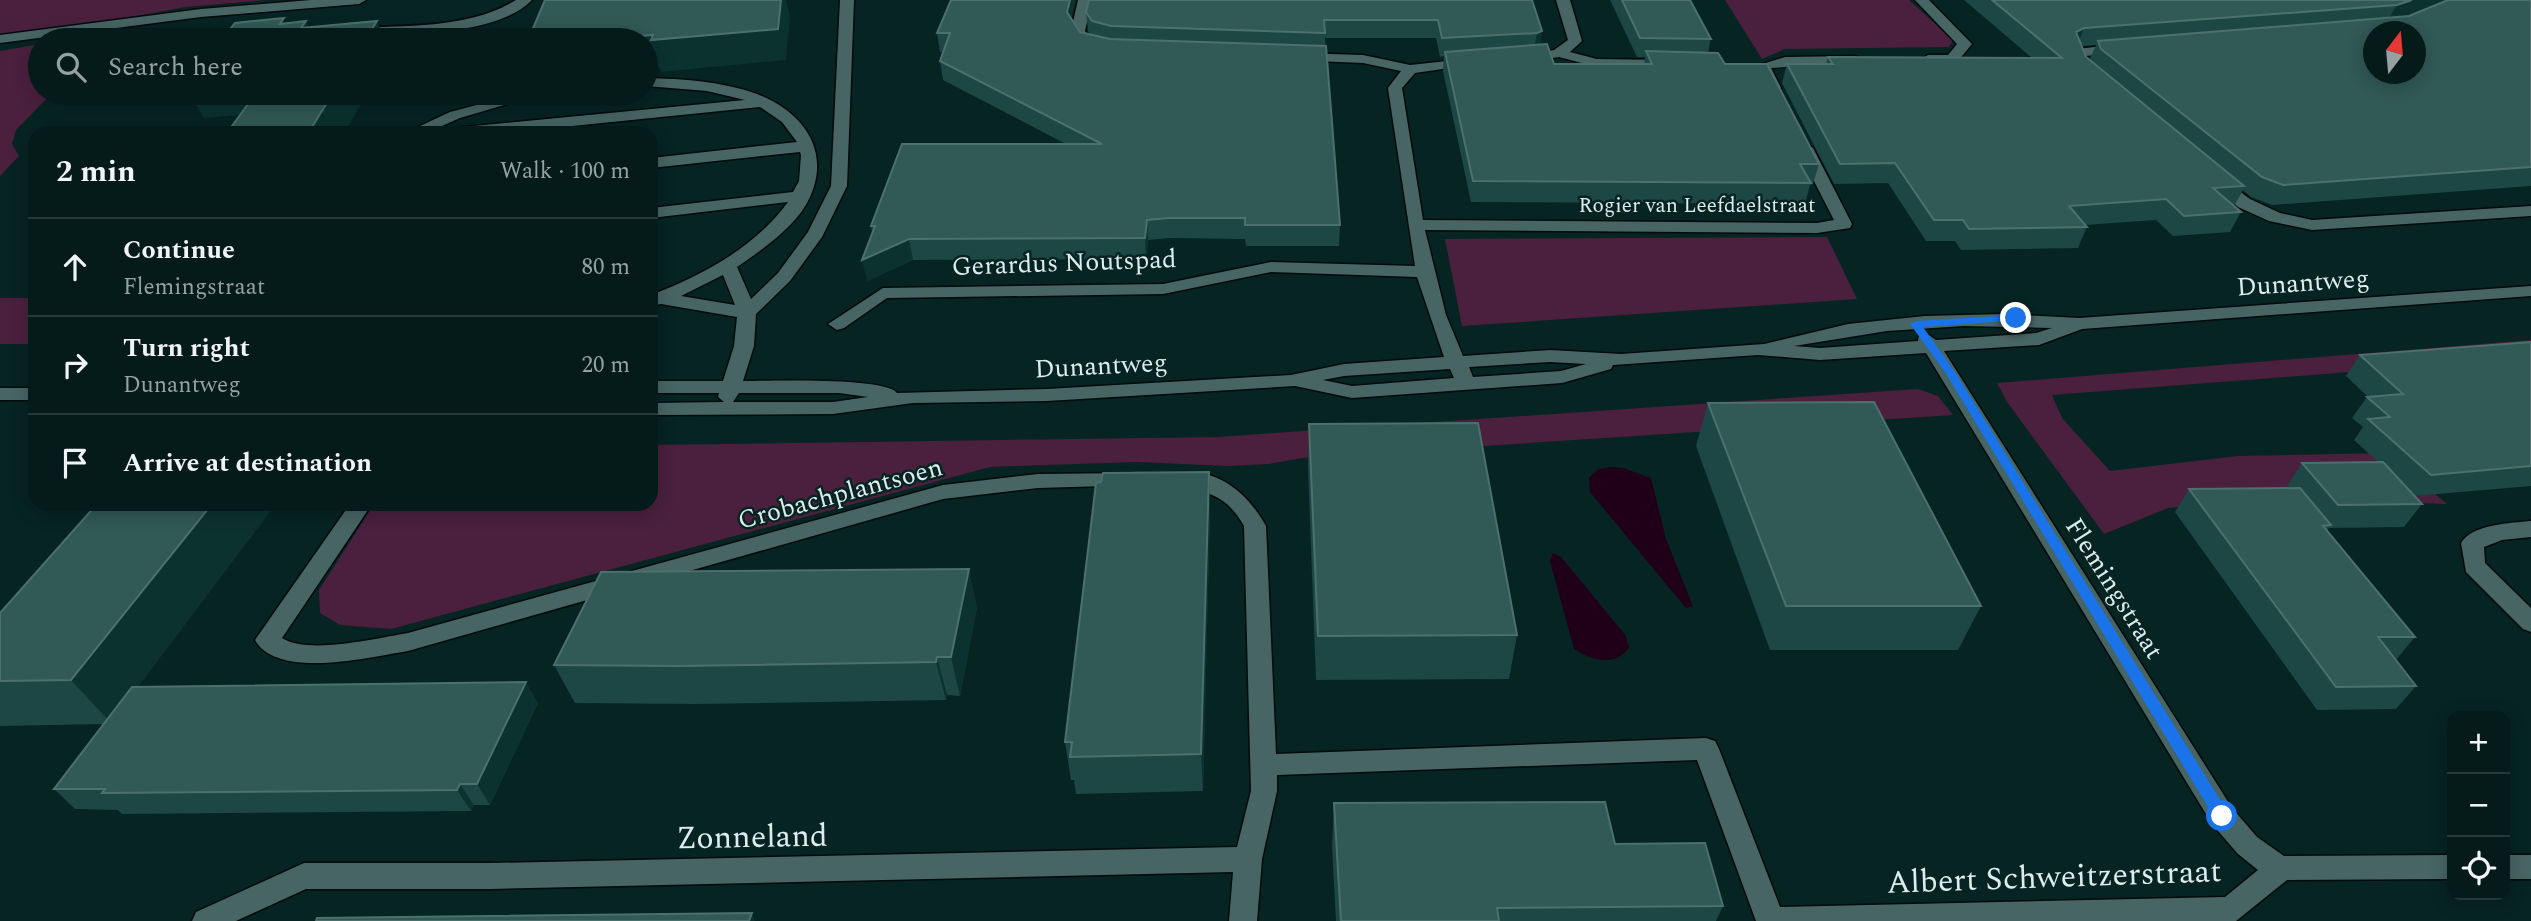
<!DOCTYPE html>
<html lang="en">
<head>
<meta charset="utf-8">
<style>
	body { margin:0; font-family:Spectral,serif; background:#122827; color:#f1f3f6 }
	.controls { position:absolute; right:21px; bottom:21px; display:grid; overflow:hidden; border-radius:14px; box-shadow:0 4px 18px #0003 }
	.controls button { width:63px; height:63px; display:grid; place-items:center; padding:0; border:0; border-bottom:2px solid #253939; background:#041b1a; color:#f1f3f6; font:35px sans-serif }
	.compass { position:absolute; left:2363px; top:21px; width:63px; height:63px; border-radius:50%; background:#041b1a; box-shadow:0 4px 18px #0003; rotate:16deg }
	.stop { position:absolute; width:21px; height:21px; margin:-16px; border:5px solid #1a73e8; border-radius:50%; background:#fff }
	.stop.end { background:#1a73e8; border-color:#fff; box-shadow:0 2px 7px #0008 }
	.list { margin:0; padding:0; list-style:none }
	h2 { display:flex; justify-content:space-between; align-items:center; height:91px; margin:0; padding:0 28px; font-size:30px }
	h2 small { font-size:23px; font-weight:400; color:#97a1a2 }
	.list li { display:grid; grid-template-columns:46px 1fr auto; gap:21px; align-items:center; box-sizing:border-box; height:98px; padding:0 28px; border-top:2px solid #253939 }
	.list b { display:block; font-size:26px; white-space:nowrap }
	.list p { margin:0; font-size:23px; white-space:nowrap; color:#97a1a2 }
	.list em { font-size:23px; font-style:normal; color:#97a1a2 }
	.icon { flex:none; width:38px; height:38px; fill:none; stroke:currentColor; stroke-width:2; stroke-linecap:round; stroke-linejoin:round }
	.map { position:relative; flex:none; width:2531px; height:921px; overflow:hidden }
	.search { position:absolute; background:#041b1a; box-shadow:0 4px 18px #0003; left:28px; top:28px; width:630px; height:77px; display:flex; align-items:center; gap:18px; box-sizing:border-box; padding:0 24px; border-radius:38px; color:#97a1a2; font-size:26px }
	.panel { position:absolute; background:#041b1a; box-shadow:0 4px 18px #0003; left:28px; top:126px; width:630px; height:385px; border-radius:21px }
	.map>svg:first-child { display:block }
	.green { fill:#4a203e }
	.water { fill:#200018 }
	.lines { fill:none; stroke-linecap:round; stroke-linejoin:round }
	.minor-casing { stroke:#000c0b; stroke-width:3 }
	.minor { fill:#476563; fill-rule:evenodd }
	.wall { fill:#1c4745; fill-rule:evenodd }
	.shaded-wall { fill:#0b322f }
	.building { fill:#315956; stroke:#4c706e; stroke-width:2; fill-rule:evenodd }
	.route { fill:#1a73e8 }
	.labels { text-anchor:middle; stroke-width:5; stroke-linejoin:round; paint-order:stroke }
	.far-street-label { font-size:21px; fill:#dcedeb; stroke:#062422 }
	.street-label { font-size:26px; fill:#dcedeb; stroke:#062422 }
	.near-street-label { font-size:32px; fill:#dcedeb; stroke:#062422 }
</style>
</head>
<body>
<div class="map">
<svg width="2531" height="921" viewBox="0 0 2531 921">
	<rect width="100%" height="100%" fill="#062422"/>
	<!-- green -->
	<path class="green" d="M0 0H267L185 7 121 19 0 34Z
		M1725 0H1909L1953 40 1949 47 1785 49 1762 59Z
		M40 44V93H52L16 130 12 144 19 156 0 176V51Z
		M1827 237 1857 299 1462 326 1445 239Z
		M0 298H35V344H0Z
		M2531 340V358L2052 395 2062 418 2110 471 2238 456 2387 453 2447 504 2269 498 2168 508 2104 534 2007 402 1997 383Z
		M1918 389 1938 396 1953 415 1302 458 1269 464 1227 466 1137 462 990 467 391 629 340 625 320 613 319 590 374 504H651V445L1217 437Z"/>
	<!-- water -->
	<path class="water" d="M1609 467 1623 468 1651 478 1666 539 1693 606 1686 608 1590 492 1589 478 1597 470Z
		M1553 553 1561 557 1626 636 1629 648C1614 667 1593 661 1574 649L1550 561Z"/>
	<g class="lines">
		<!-- minor casing -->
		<g class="minor-casing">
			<path id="minor" d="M311 0H366L359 4 201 17 0 43V35L201 9Z
				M516 0H532C496 37 403 33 354 36L347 32 354 28C408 25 468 29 516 0Z
				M840 0H854L847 186 822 237 790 281 756 314 754 346 743 381C768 381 885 377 897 393L1047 389 1291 375 1344 364 1444 357 1417 277 1271 272 1163 294 887 298 844 328 837 330 828 324 883 288 1163 284 1271 262 1415 266 1388 88 1401 71 1363 63 1293 60 1291 57 1298 53 1363 55 1410 65 1475 58V64L1470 65 1415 73 1402 88 1423 220 1817 223 1834 220 1797 148 1805 143 1813 148 1852 224 1850 228 1817 233 1425 230 1446 315 1463 356 1550 350 1621 354 1764 344 1848 324 1925 316 2003 314 2079 318 2531 286V296L2082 329 2039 345 1944 351 2232 808 2257 837 2284 856 2452 855V879L2287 880 2236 921H1756L1697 760 1277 775V791L1262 859 1257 921H1229L1233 872 491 889H306L236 921H192L196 912 304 863H491L1237 847 1251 791 1244 526C1225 493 1209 494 1176 485L1173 480 1176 475C1216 464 1249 495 1266 526L1276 754 1706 738 1715 741 1719 749 1780 907 2225 897 2258 870 2238 854 2212 824 1926 353 1820 360 1758 355 1613 365 1611 369 1562 383 1352 398 1295 386 1047 401 913 403 833 414 651 415V403L724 402 718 397 719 393H651V381H723L734 346 737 317 661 304 651 306V295C703 275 754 248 788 202L651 218V208L793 192 799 181 801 155 800 152 651 168V158L797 142 782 122 760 107 502 133H446L454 128 745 100 707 91 646 86V78C683 79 721 81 757 94 803 112 831 150 810 197 797 226 763 249 737 267L751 299 778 273 808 232 831 186ZM723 275 735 305 681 296ZM1964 326 2052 328 2036 333 1936 340 1926 333 1919 335 1918 341 1820 348 1794 346 1887 331ZM1550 362 1586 364 1561 371 1473 377 1469 367ZM1450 369 1454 378 1352 386 1323 380 1344 376ZM739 393H839L868 397 833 402H733Z
				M1078 0H1092L1085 31 1092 42 1100 44V50L1082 48 1071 31Z
				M1556 0H1570L1582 41 1570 52 1597 59 1665 60 1672 64 1665 68 1597 67 1559 57 1519 63V57L1554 50 1568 40Z
				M1915 0H1929L1972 44 1957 62 1928 63 1921 59 1928 55H1948L1957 44Z
				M2121 44 2128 48 2126 51 2086 56 2094 72 2087 76 2082 75 2070 53 2077 49Z
				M1854 56 1859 57V63L1771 68 1781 88 1774 92 1767 88 1756 66 1785 57Z
				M522 93H545L460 118 426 133H405L450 112Z
				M2217 175 2250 199 2280 213 2312 220 2531 206V216L2312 230 2269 221 2238 207 2209 180Z
				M0 388H35V400H0Z
				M1131 473 1139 475 1142 480 1139 485 1038 488 943 499 408 651C371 657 277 680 255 640L350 504H372L282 638C308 655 377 638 408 633L943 485 1038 474Z
				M2531 521V537L2502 540 2484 547 2485 563 2531 608V632L2523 629 2466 572 2461 543C2472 524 2511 523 2531 521Z
				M2505 855H2531V879H2505Z"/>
		</g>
		<!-- minor -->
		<use href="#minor" class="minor"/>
	</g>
	<!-- wall -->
	<path class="wall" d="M1532 0 1540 44 1554 64H1644L1645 57H1637L1610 0H1690L1711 39 1708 52 1725 64 1819 164 1813 184 1810 185 1805 204 1471 202 1443 71 1444 56 1440 57 1436 38H1325L1340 225 1339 246H1246L1245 239 1170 238 1148 240 1146 259 913 260 867 281 872 233 871 226 1066 144 943 80 940 61 944 52H940L937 33 1071 19 1080 32 1090 34 1088 31 1086 12Z
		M1964 0H2531V186L2272 205 2251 197 2243 190 2234 206 2241 212 2230 232 2173 236 2156 220 2085 225 2087 227 2078 248 1961 250 1955 241H1926L1888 183 1834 184 1782 83 1787 64H1826L1828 57 2032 58ZM2096 45 2090 59V61L2086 57 2082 46Z
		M2531 342V486L2414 496 2422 504 2404 527 2329 528 2327 531 2415 637 2396 660 2416 686 2396 709 2317 710 2175 512 2189 489 2289 488 2287 486 2302 463 2378 462 2354 440 2363 427 2352 418 2367 397H2368L2346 376 2360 355Z
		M1708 403 1981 606 1958 650H1770L1696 446Z
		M1309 424 1517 635 1509 679 1316 680 1308 467Z
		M1210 510 1203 791 1076 794 1074 780H1071L1065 742Z
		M977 607 960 696 947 695 946 700 695 704 575 703 554 665Z
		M0 613 138 687 538 703 490 805H474L471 811 122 814 118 810 75 809 54 789 104 724 0 726Z
		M1334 803 1615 844 1723 906 1716 921H1336L1332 846Z"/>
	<!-- shaded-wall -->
	<path class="shaded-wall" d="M781 0H786L790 16 786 60 661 72 659 67 646 68V40H594Z
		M1070 0H1076L1068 30 1067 12Z
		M2412 0H2453L2386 23 2397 5Z
		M306 21 315 40 301 28Z
		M377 21 385 40H365Z
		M2084 28 2077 46 2076 32Z
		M1542 31 1540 49 1534 51 1537 33Z
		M189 93H274L283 111 204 118Z
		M333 93H368L344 133H246Z
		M1147 220 1148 240 1146 259 1145 238Z
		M909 239 913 260 867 281 862 260Z
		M1209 472 1210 510 1203 791 1201 754Z
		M212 504H276L111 723 71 680Z
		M969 569 977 607 960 696 951 657Z
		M937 657 947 695 946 700 936 662Z
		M526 682 538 703 490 805 477 784Z
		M460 784 474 805 471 811 457 790Z
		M752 913 755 921H749Z"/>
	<!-- building -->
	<path class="building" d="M545 0H781L778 29 651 40 653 35 594 40H528Z
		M951 0H1070L1067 12 1080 32 1110 39 1326 46 1340 225H1245V218H1169L1147 220 1145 238 909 239 862 260 875 226H871L902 144H1102L940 61 950 33H937Z
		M1089 0H1532L1542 31 1537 33 1442 38 1438 20H1324L1325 33 1111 26 1092 21 1086 12Z
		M1622 0H1690L1711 39 1640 38Z
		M1992 0H2412L2397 5 2084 28 2076 32 2086 57 2244 186 2213 188 2241 212 2184 216 2166 199 2069 206 2087 227 1969 229 1963 220H1934L1895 163 1840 164 1787 64H1833L1828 57 2062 58Z
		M2448 0H2531V167L2283 185 2262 177 2101 49 2098 41 2409 16ZM2374 32H2416V74H2374Z
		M284 18 280 24 306 21 301 28 377 21 365 40H221L235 23Z
		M1547 44 1554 64H1652L1646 51 1718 53 1725 64H1767L1819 164H1800L1811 183 1473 181 1445 52Z
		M256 93H333L312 127 246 133H227Z
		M2531 342V466L2431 475 2368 419 2390 417 2367 397 2403 394 2360 355Z
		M1874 402 1981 606H1786L1708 403Z
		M1478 423 1517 635 1318 636 1309 424Z
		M2383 462 2422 504 2338 505 2302 463Z
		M1209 472 1201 754 1070 757 1072 742H1065L1096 483 1101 482 1103 473Z
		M2300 488 2331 525 2323 526 2415 637H2378L2416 686 2336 687 2189 489Z
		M97 504H212L71 680 0 681V613Z
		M969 569 951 657H937L936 662 678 666 554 665 601 572Z
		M526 682 477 784H460L457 790 102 793 105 789H54L132 687Z
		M1605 802 1615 844 1705 843 1723 906 1497 908 1499 921H1341L1334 803Z
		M752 913 749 921H316L317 918Z"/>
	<!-- route -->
	<path class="route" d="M2016 315 2020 320 1923 327 1955 372 2227 811V820H2216L1945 372 1910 324 1916 321Z"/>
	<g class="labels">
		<!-- far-street labels -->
		<g class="far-street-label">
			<text x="1697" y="212">Rogier van Leefdaelstraat</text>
		</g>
		<!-- street labels -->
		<g class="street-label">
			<text transform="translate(1064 262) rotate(-2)" y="9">Gerardus Noutspad</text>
			<text transform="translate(2303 282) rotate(-4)" y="9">Dunantweg</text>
			<text transform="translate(1101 365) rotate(-3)" y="9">Dunantweg</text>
			<text transform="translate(840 493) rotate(-15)" y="9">Crobachplantsoen</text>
			<text transform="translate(2115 588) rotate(58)" y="9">Flemingstraat</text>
		</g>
		<!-- near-street labels -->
		<g class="near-street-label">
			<text transform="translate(752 836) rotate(-1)" y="11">Zonneland</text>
			<text transform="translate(2054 876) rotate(-2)" y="11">Albert Schweitzerstraat</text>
		</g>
	</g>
</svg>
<div class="controls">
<button>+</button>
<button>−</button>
<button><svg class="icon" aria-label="locate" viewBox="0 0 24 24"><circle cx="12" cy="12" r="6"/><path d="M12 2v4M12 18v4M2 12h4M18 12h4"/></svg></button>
</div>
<svg class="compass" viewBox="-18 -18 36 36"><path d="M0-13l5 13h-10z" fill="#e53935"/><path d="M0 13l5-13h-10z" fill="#97a1a2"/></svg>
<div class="stop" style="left:2222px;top:816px"></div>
<div class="stop end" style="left:2016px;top:318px"></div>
<div class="search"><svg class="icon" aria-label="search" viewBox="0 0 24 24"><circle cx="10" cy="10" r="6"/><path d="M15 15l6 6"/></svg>Search here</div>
<section class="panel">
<h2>2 min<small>Walk · 100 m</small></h2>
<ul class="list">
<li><svg class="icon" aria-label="ahead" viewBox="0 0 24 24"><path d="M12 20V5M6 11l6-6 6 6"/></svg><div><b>Continue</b><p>Flemingstraat</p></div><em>80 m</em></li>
<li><svg class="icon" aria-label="right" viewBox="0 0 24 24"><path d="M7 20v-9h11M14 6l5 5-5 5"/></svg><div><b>Turn right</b><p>Dunantweg</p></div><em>20 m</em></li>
<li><svg class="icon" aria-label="arrive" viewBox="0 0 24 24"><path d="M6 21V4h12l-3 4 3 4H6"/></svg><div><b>Arrive at destination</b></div></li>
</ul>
</section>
</div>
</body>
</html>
